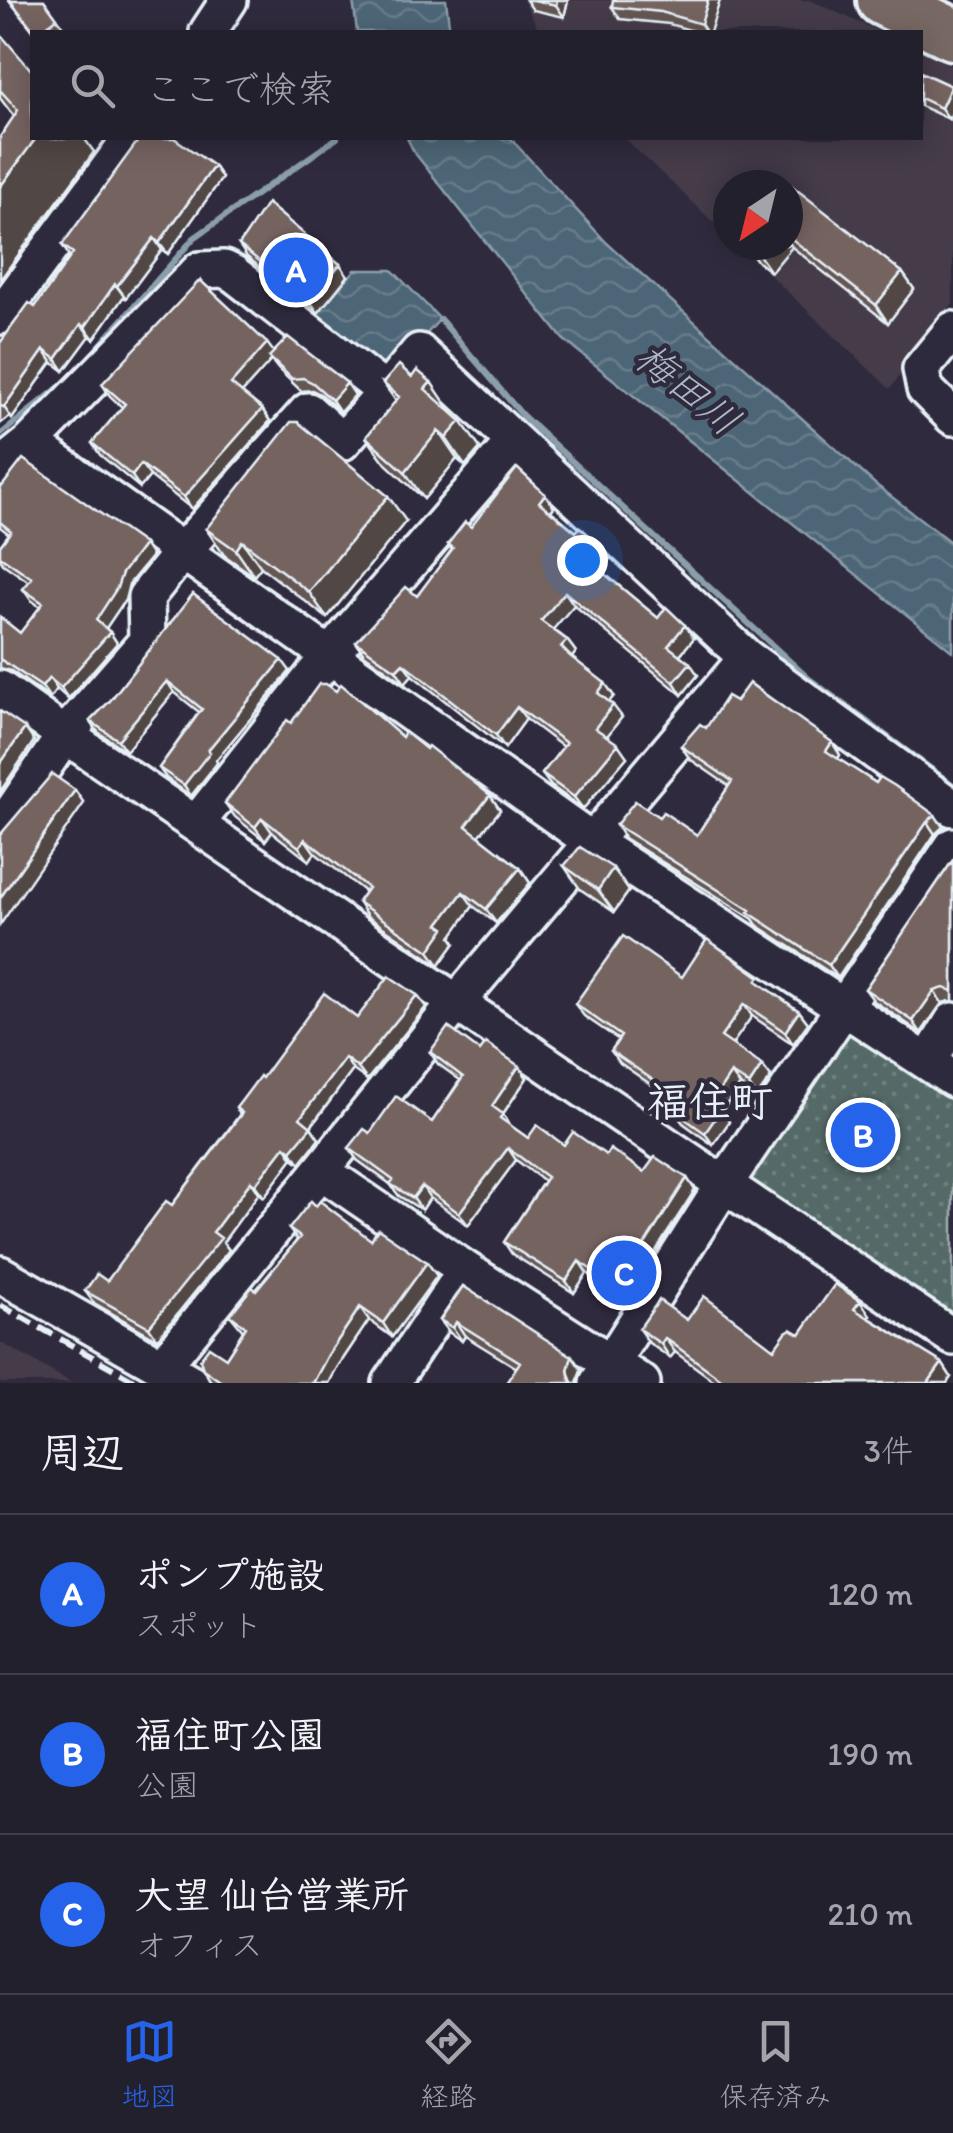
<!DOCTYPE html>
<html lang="ja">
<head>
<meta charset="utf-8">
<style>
	body { margin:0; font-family:Itim,"Klee One",sans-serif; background:#2b2836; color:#f1f3f6 }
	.compass { position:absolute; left:713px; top:170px; width:90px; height:90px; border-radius:50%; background:#23202e; box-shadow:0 5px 25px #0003; rotate:215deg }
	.you { position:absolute; left:582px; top:560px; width:35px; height:35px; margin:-25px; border:8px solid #fff; border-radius:50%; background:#1a73e8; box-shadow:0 0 0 15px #1a73e833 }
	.badge { display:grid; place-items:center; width:65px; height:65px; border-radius:50%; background:#2563eb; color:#fff; font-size:32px; font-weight:700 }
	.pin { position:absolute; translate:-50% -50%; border:5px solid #fff; box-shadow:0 2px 10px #0006 }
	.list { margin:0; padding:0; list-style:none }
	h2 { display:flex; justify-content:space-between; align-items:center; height:130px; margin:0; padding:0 40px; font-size:42px }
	h2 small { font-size:32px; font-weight:400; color:#a3a3aa }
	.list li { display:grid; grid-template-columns:65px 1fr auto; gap:30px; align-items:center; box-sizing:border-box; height:160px; padding:0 40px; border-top:2px solid #403e4a }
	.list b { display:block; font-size:38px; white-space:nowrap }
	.list p { margin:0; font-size:32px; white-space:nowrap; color:#a3a3aa }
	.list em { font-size:32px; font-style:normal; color:#a3a3aa }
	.icon { flex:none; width:55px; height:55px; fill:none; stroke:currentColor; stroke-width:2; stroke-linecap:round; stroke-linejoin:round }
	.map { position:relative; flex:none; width:953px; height:1383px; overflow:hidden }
	.search { position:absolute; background:#23202e; box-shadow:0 5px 25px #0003; left:30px; right:30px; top:30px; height:110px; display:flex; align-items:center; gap:25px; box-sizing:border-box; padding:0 35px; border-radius:0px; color:#a3a3aa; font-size:38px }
	.sheet { height:610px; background:#23202e }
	nav { display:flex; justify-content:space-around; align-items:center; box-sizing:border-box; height:140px; border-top:2px solid #403e4a; background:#23202e; font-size:28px; color:#a3a3aa }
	nav a { display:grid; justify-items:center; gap:5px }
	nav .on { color:#2563eb }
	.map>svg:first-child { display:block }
	.built { fill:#443b48 }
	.park { fill:url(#park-dots); stroke:#9eaeb0; stroke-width:2.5 }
	.water { fill:url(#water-waves); stroke:#8b9eab; stroke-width:2.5 }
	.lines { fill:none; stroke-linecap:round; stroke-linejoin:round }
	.stream { stroke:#8b9eab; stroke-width:6 }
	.minor-casing { stroke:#e8f1f8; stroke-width:42 }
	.highway-casing { stroke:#e8f1f8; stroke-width:58 }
	.minor { stroke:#2f2a3d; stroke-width:35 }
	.highway { stroke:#776864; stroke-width:50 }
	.rail { stroke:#e8f1f8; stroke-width:6; stroke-dasharray:15 8; stroke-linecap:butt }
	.wall { fill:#645653; stroke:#e8f1f8; stroke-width:2.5 }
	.shaded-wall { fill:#514644; stroke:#e8f1f8; stroke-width:2.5 }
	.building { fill:#746461; stroke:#e8f1f8; stroke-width:2.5 }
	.labels { text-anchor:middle; stroke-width:9; stroke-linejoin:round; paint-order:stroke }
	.water-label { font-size:40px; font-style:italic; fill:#aab9c4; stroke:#2f2a3d }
	.quarter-label { font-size:42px; font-weight:bold; fill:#e8f1f8; stroke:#2f2a3d }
</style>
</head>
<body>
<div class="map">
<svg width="953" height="1383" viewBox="0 0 953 1383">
	<defs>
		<pattern id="park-dots" width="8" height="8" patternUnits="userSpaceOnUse" patternTransform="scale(2.5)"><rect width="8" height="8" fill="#556b67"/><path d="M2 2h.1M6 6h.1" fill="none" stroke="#6d817e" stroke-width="1.8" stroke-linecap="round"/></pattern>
		<pattern id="water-waves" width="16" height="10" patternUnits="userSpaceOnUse" patternTransform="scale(2.5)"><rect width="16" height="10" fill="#4d6677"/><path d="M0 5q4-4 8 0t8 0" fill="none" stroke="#677c8b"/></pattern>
	</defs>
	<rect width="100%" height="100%" fill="#2f2a3d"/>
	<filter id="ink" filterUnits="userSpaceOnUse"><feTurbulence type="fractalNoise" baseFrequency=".01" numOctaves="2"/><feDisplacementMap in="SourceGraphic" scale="20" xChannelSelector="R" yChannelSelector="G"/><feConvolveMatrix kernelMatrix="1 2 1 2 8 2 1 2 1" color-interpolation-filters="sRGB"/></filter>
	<g filter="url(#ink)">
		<!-- built -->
		<path class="built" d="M523 0H810L880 32H540Z
			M921 51 953 66V304L890 389 738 245H788V185H728V236L624 138H920Z
			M0 1342 72 1383H0Z"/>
		<!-- park -->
		<path class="park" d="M850 1018 953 1087V1323L741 1182Z"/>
		<!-- water -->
		<path class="water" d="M353 0H446L450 32H357Z
			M407 138H510L607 243 875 484 953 544V652L563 339 414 152Z
			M355 270H392L440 319 389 375 316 315Z"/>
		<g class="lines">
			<!-- stream -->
			<path class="stream" d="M440 319 523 416 808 678 953 785
				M81 367 194 238 337 138
				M0 435 69 379"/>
			<!-- minor casing -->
			<g class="minor-casing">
				<path id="minor" d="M208 32 229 0
					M0 316 131 138
					M953 330 921 369 925 389 953 417
					M386 392 342 442 308 411 181 553 146 597 147 641 65 735C360 936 654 1140 953 1337
					M30 443 591 841 953 1079
					M0 467 30 443 200 270 224 269 234 274 386 392 419 352 747 658 953 808
					M0 689 65 735 0 830
					M196 824 328 657 513 443
					M928 1062 953 1021
					M321 1171 466 1270 642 1383
					M0 1274 191 1383
					M162 1367 458 1001 747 658
					M391 1383 466 1270
					M598 1383 723 1186 953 846"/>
			</g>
			<!-- highway casing -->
			<g class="highway-casing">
				<path id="highway" d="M883 0 953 34"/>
			</g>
			<!-- minor -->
			<use href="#minor" class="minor"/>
			<!-- highway -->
			<use href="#highway" class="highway"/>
			<!-- rail -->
			<path class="rail" d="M0 1305 139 1383"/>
		</g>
		<!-- wall -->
		<path class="wall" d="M9 0H44L67 32H34Z
			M526 0H568L564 17 533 10Z
			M720 0 710 32H697L669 24 620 19 612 7Z
			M0 36 94 152 14 116 9 110 0 98Z
			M920 72 951 86 953 89V111L949 119 920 106Z
			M214 166 222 178 168 254 162 250 126 298 124 296 94 339 90 336 64 371 52 362 12 419 9 417 0 424V343L35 307 70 257 62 245Z
			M788 191 902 272 914 289 888 323 792 247 771 272 758 262 746 245H788Z
			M239 245 348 276 318 313 247 257Z
			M274 352 355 395 340 412 322 395 312 390 301 391 278 369 271 360 242 393 262 409 270 421 192 509 150 476 140 488 100 455 92 443 122 407 110 396 102 384Z
			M383 383 450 410 480 448 465 466 457 459 424 499 386 464 366 437 396 401Z
			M0 489 144 544 152 556 129 584 125 600 106 628 117 643 68 699 57 689 50 698 11 671 0 668V617L20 633 40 607 31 600 23 589 29 582 3 564 0 559V546L9 534 0 527Z
			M554 507 551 511 610 559 600 570 658 618 685 625 694 638 680 655 698 675 682 695 574 605 553 629 567 640 576 652 571 658 614 696 609 702 622 717 607 736 627 757 583 809 551 786 542 774 563 747 526 719 505 748 412 675 405 683 364 654 356 642 417 596 452 550 448 544 471 527Z
			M406 521 327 618 261 567 254 576 224 555 206 529Z
			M193 594 290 671 216 760 217 763 191 796 166 778 159 768 199 712 174 692 126 751 98 732 90 721 110 701Z
			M736 701 832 742 840 755 838 759 876 783 935 815 943 827 935 834 838 978 757 925 753 919 624 838 616 825 659 817 697 835 729 786 690 759 681 746 706 728Z
			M291 723 402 737 426 749 490 795 500 810 479 836 520 868 530 883 496 923 473 906 451 937 455 943 439 965 368 917 358 902 365 892 315 853 309 861 272 832 265 841 235 817 225 803Z
			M953 860V1000L942 1003 921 1033 874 1001 865 989Z
			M564 866 629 891 614 912 580 889Z
			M682 977 768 989 799 1011 808 1023 793 1044 752 1016 732 1044 771 1077 757 1097 740 1085 722 1111 729 1122 713 1145 683 1123 674 1111 679 1104 620 1063 611 1051 619 1040 584 1016 575 1004Z
			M426 1007 367 1080 353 1070 311 1127 319 1139 300 1163 293 1158 264 1197 259 1193 223 1242 229 1250 157 1339 94 1303 85 1291 107 1281 172 1205 240 1114 236 1108 262 1078 357 1018Z
			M480 1051 519 1066 527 1078 503 1114 511 1126 528 1138 606 1155 644 1172 687 1178 695 1190 625 1299 587 1273 574 1293 512 1254 504 1242 544 1181 516 1160 468 1225 430 1198 422 1210 399 1196 390 1184 357 1160 349 1148 370 1133 432 1122 460 1080 438 1064 430 1052Z
			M289 1229 371 1240 427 1262 437 1276 392 1337 369 1320 337 1368 329 1383H212L203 1369 226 1358 243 1331 230 1315 256 1290 297 1240Z
			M463 1286 581 1369 517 1368 465 1336 462 1341 450 1333 440 1320Z
			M860 1301 870 1315 868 1317 942 1363 951 1377 947 1383H717L675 1352 670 1358 649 1343 639 1329 687 1320 774 1349Z"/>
		<!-- shaded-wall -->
		<path class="shaded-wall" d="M557 0H568L564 17 556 5Z
			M708 0H720L710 32H706L701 24Z
			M951 86 953 89V111L949 119 941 108Z
			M36 138H84L94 152 0 280V187Z
			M214 166 222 178 168 254 159 243Z
			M154 238 162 250 126 298 117 286Z
			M788 241 792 247 771 272 759 255 768 245H788Z
			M340 264 348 276 318 313 310 301Z
			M902 272 914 289 888 323 876 305Z
			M115 284 124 296 94 339 85 327Z
			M81 324 90 336 64 371 56 359Z
			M267 343 276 355 239 396 231 384Z
			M44 350 52 362 12 419 4 407Z
			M431 382 450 410 444 416 425 389Z
			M347 383 355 395 340 412 332 400Z
			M262 409 270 421 192 509 184 497Z
			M461 421 480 448 465 466 446 438Z
			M438 431 457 459 424 499 405 472Z
			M141 464 150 476 140 488 132 476Z
			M545 494 554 507 548 514 539 502Z
			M388 496 406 521 327 618 309 592Z
			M242 541 261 567 254 576 236 550Z
			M144 544 152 556 129 584 125 600 104 631 96 620 122 573Z
			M601 546 610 559 597 574 589 561Z
			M565 592 574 605 550 633 541 621Z
			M685 625 694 638 677 658 668 646Z
			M110 632 117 643 68 699 61 688Z
			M567 640 576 652 570 660 561 647Z
			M282 660 290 671 216 760 217 763 191 796 184 785 208 750Z
			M403 663 412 675 405 683 396 670Z
			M690 663 698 675 682 695 674 682Z
			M49 678 57 689 50 698 42 687Z
			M167 681 174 692 126 751 118 740Z
			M605 683 614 696 606 705 598 693Z
			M613 705 622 717 604 740 595 728Z
			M517 707 526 719 505 748 496 735Z
			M25 728 34 741 0 792V764Z
			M832 742 840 755 835 763 826 751Z
			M618 744 627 757 583 809 574 797Z
			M75 790 84 803 0 925V898Z
			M490 795 500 810 476 840 466 826Z
			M262 818 272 832 265 841 255 827Z
			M927 822 935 834 838 978 829 965Z
			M305 839 315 853 309 861 299 847Z
			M520 868 530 883 496 923 486 909Z
			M613 868 629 891 614 912 598 890Z
			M463 892 473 906 451 937 455 943 439 965 429 951 439 924Z
			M934 991 942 1003 921 1033 913 1021Z
			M417 995 426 1007 367 1080 358 1068Z
			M744 1004 752 1016 729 1049 721 1037Z
			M799 1011 808 1023 793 1044 785 1032Z
			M345 1058 353 1070 308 1130 300 1118Z
			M762 1065 771 1077 757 1097 749 1085Z
			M519 1066 527 1078 500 1118 492 1106Z
			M731 1073 740 1085 722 1111 729 1122 713 1145 705 1133 711 1103Z
			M311 1127 319 1139 300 1163 291 1151Z
			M285 1146 293 1158 264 1197 255 1185Z
			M508 1148 516 1160 468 1225 459 1213Z
			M687 1178 695 1190 625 1299 617 1288Z
			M251 1181 259 1193 223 1242 229 1250 157 1339 149 1327 213 1232Z
			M422 1186 430 1198 422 1210 413 1198Z
			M579 1261 587 1273 574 1293 566 1281Z
			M427 1262 437 1276 392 1337 383 1323Z
			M860 1301 870 1315 864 1323 854 1309Z
			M360 1307 369 1320 337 1368 329 1383H313L328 1355Z
			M456 1322 465 1336 462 1341 453 1328Z
			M665 1338 675 1352 670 1358 661 1344Z
			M572 1356 581 1369 577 1383H572L568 1370Z
			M942 1363 951 1377 947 1383H928Z"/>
		<!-- building -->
		<path class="building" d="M10 0H44L57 18 38 32H35Z
			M534 0H557L556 5Z
			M613 0H708L701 24 661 12 612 7Z
			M1 35 32 71V138H36L0 187V137L18 110 0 90Z
			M920 72 951 86 941 108 920 98Z
			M140 138H174L214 166 159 243 154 238 117 286 115 284 85 327 81 324 56 359 44 350 4 407 0 406V343L29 303 35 307 73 253 62 245Z
			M792 186 902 272 876 305 788 236V191Z
			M267 203 340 264 310 301 239 245Z
			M747 245H768L759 255Z
			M200 280 267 343 231 384 262 409 184 497 141 464 132 476 92 443 125 404 102 384Z
			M288 337 347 383 332 400 313 383 303 378 292 379 269 357Z
			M399 365 412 377 417 370 431 382 425 389 461 421 446 438 438 431 405 472 366 437 399 397 383 383Z
			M291 422H298L388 496 309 592 242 541 236 550 206 529Z
			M23 459 144 544 122 573 117 588 96 620 110 632 61 688 49 678 42 687 0 659V617L20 633 43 603 23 589 32 578 0 556V546L11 531 0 522V489Z
			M517 468 545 494 539 502 576 532 580 527 601 546 589 561 658 618 666 607 685 625 668 646 690 663 674 682 565 592 541 621 567 640 561 647 570 656 605 683 598 693 613 705 595 728 618 744 574 797 542 774 566 743 517 707 496 735 403 663 396 670 356 642 406 587 417 596 453 548 448 544 465 522 471 527Z
			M193 594 282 660 208 750 210 752 184 785 159 768 202 709 167 681 118 740 90 721 110 701Z
			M749 683 832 742 826 751 876 783 880 777 895 786 935 815 927 822 829 965 748 912 750 910 616 825 635 801 659 817 663 812 697 835 732 781 681 746 700 724 706 728 727 696 736 701Z
			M319 684H326L336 691 341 684 402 737 405 732 426 749 428 746 490 795 466 826 520 868 486 909 463 892 439 924 445 928 429 951 358 902 368 888 305 839 299 847 262 818 255 827 225 803 287 720 291 723Z
			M0 711 25 728 0 764Z
			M52 774 75 790 0 898V835Z
			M580 847 613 868 598 890 564 866Z
			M953 860V991L944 988 934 991 913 1021 865 989Z
			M623 936 682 977 707 939 760 977 757 981 799 1011 785 1032 744 1004 721 1037 762 1065 749 1085 731 1073 711 1103 721 1110 705 1133 674 1111 682 1100 611 1051 621 1036 575 1004Z
			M389 976 417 995 358 1068 345 1058 300 1118 311 1127 291 1151 285 1146 255 1185 251 1181 213 1232 221 1238 149 1327 85 1291 97 1274 107 1281 166 1201 172 1205 242 1113 236 1108 260 1076 262 1078 324 993 357 1018Z
			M448 1027 480 1051 486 1043 519 1066 492 1106 503 1114 500 1118 528 1138 537 1125 564 1145 573 1132 606 1155 610 1149 644 1172 655 1157 687 1178 617 1288 579 1261 566 1281 504 1242 547 1177 508 1148 459 1213 422 1186 413 1198 390 1184 393 1180 349 1148 364 1129 370 1133 396 1096 432 1122 463 1077 430 1052Z
			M311 1201 316 1206 320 1201 371 1240 378 1229 427 1262 383 1323 360 1307 328 1355 313 1383H223L203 1369 200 1359 209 1347 226 1358 246 1327 230 1315 252 1287 256 1290 300 1237 289 1229Z
			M835 1284 860 1301 854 1309 942 1363 928 1383H752L748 1381 747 1383H718L721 1379 665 1338 661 1344 639 1329 659 1300 687 1320 704 1296 774 1349 786 1332 791 1329 800 1334Z
			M463 1286 572 1356 568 1370 570 1380 573 1383H506L520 1362 456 1322 453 1328 440 1320Z"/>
	</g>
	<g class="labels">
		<!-- water labels -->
		<g class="water-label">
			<text transform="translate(688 389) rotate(39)" y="14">梅田川</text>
		</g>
		<!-- quarter labels -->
		<g class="quarter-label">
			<text x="710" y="1116">福住町</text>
		</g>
	</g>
</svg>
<svg class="compass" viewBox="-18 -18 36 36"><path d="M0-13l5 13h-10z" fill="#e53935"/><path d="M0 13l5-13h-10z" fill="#a3a3aa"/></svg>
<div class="you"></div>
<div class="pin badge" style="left:296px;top:270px">A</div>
<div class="pin badge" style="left:863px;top:1135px">B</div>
<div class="pin badge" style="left:624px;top:1273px">C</div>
<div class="search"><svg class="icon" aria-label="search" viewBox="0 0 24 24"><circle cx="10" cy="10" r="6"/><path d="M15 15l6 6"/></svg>ここで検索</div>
</div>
<section class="sheet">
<h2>周辺<small>3件</small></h2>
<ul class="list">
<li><span class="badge">A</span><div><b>ポンプ施設</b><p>スポット</p></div><em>120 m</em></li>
<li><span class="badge">B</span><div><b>福住町公園</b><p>公園</p></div><em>190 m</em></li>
<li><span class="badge">C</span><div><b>大望 仙台営業所</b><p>オフィス</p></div><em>210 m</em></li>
</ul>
</section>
<nav>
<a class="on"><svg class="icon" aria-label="map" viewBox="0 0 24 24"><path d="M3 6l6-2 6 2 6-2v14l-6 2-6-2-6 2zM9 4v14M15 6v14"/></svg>地図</a>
<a><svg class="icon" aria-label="directions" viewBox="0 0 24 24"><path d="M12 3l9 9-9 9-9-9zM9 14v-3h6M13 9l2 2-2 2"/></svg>経路</a>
<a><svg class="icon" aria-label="saved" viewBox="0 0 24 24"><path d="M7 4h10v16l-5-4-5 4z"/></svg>保存済み</a>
</nav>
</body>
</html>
